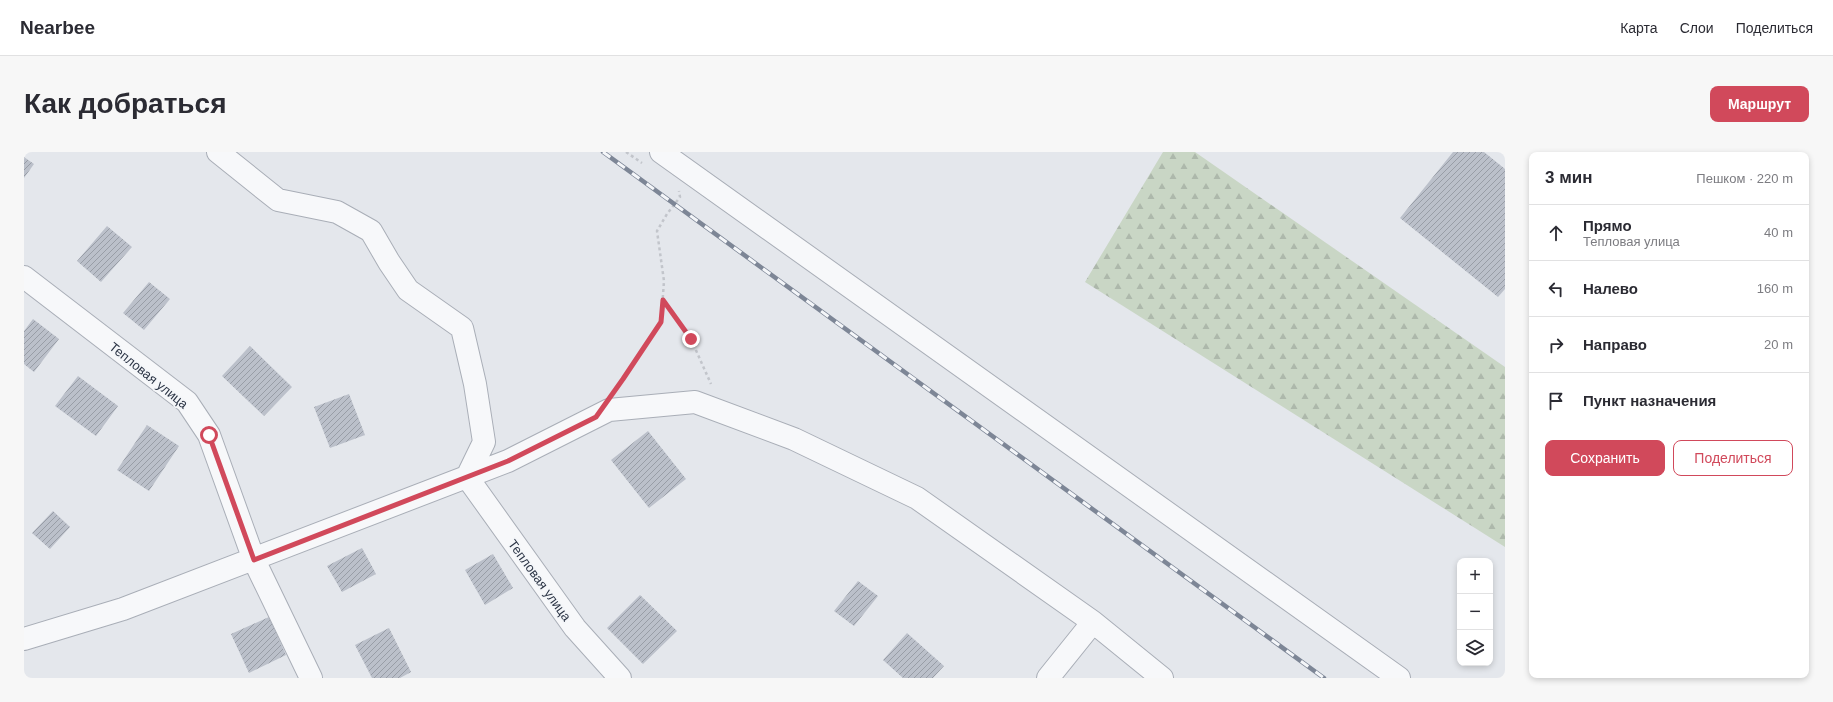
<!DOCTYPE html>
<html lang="ru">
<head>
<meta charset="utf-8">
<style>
	body { margin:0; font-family:Arial,sans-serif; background:#f7f7f7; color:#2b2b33 }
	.controls { position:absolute; right:12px; bottom:12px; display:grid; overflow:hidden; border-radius:8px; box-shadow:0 2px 6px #0003 }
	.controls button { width:36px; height:36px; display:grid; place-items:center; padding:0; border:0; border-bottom:1px solid #e1e1e2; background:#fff; color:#2b2b33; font:20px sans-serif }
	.stop { position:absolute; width:12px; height:12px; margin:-9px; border:3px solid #d1495b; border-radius:50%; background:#fff }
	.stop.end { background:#d1495b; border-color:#fff; box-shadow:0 1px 4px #0008 }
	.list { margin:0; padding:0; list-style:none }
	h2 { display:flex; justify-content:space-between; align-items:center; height:52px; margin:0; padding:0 16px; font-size:17px }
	h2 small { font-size:13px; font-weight:400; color:#7c7c81 }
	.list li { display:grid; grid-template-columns:26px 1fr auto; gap:12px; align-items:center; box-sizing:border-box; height:56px; padding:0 16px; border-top:1px solid #e1e1e2 }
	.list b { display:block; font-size:15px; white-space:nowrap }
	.list p { margin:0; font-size:13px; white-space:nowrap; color:#7c7c81 }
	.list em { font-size:13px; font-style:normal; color:#7c7c81 }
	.actions { display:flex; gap:8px; padding:12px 16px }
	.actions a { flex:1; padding:9px 0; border:1px solid #d1495b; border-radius:8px; text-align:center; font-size:14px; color:#d1495b }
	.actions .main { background:#d1495b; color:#fff }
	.icon { flex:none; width:22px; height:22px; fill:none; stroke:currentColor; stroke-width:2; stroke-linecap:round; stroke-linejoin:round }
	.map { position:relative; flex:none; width:1481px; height:526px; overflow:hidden; border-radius:8px }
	header { display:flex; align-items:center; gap:24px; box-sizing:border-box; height:56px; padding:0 20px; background:#fff; border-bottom:1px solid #e1e1e2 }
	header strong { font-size:19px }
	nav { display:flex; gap:22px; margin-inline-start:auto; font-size:14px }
	.intro { display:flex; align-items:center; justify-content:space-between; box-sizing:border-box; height:96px; padding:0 24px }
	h1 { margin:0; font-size:28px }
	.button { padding:10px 18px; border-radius:8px; background:#d1495b; color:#fff; font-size:14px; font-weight:700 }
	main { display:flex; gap:24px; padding:0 24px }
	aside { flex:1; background:#fff; border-radius:8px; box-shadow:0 2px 6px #0003 }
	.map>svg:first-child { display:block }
	.forest { fill:url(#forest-firs) }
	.building { fill:url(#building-hatch) }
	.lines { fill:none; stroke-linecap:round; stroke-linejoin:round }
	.minor-casing { stroke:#a9aeb7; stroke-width:24 }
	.tertiary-casing { stroke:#a9aeb7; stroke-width:24 }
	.path { stroke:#c2c5cb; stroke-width:2.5; stroke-dasharray:3 3; stroke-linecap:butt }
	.minor { stroke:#f7f8fa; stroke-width:22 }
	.tertiary { stroke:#f7f8fa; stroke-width:22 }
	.rail-casing { stroke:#7d8696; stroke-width:4.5 }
	.rail { stroke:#f4f6f9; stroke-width:3; stroke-dasharray:9; stroke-linecap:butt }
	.route { stroke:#d1495b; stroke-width:5 }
	.labels { text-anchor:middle; stroke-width:3.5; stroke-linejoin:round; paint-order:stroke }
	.street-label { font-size:13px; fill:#2b3445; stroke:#f4f6f9 }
</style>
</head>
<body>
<header>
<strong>Nearbee</strong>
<nav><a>Карта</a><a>Слои</a><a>Поделиться</a></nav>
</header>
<div class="intro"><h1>Как добраться</h1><a class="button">Маршрут</a></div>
<main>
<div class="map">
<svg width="1481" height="526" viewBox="0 0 1481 526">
	<defs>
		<pattern id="forest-firs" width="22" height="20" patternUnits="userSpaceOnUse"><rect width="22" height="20" fill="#c9d6c5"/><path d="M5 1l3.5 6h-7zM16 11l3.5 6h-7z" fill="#adb8ab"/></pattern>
		<pattern id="building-hatch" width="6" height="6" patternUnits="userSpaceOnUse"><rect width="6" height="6" fill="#bbc0ca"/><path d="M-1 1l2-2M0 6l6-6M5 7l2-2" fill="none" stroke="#989da6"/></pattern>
	</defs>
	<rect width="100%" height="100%" fill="#e4e7ec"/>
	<!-- forest -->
	<path class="forest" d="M1139 0H1171L1481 215V395L1061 130Z"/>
	<!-- building -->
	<path class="building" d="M1429 0H1460L1481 17V137L1474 145 1376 66Z
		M0 5 10 12 0 26Z
		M83 74 108 95 77 130 53 109Z
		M125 130 146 147 120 178 99 161Z
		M9 167 35 187 10 220 0 212V179Z
		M226 194 268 235 240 264 198 224Z
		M54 224 94 254 72 284 31 254Z
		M325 242 341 283 306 296 290 255Z
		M123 273 155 294 125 339 93 318Z
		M624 279 662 327 625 356 587 308Z
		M29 359 46 375 26 397 8 381Z
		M338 396 352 422 318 440 303 414Z
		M469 402 489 436 461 453 441 418Z
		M834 429 854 444 830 474 810 459Z
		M616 443 653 479 619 512 583 476Z
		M245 465 262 503 225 521 207 482Z
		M365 476 387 520 376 526H348L331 493Z
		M883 481 920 514 909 526H879L859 508Z"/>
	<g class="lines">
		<!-- minor casing -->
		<g class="minor-casing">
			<path id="minor" d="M194 0 254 48 313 60 347 79 365 110 384 138 438 176 451 232 460 290 443 325 551 476 596 526
				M0 125 163 250 185 283 230 408 287 526
				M0 487 99 457 484 309 585 258 671 250 770 287 893 346 1069 470 1138 526
				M1024 526 1069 470"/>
		</g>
		<!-- tertiary casing -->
		<g class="tertiary-casing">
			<path id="tertiary" d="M637 0 1375 526"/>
		</g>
		<!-- path -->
		<path class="path" d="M602 0 618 11
			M639 148 667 187 687 232
			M594 235 637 170 640 129 633 79 643 62 656 45 655 39"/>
		<!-- minor -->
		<use href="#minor" class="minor"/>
		<!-- tertiary -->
		<use href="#tertiary" class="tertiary"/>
		<!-- rail casing -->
		<g class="rail-casing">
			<path id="rail" d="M579 0 1300 526"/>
		</g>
		<!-- rail -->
		<use href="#rail" class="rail"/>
	</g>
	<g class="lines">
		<!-- route -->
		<path class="route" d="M185 283 230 408 484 309 572 265 599 227 637 170 639 148 667 187"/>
	</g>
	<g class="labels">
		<!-- street labels -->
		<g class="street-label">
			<text transform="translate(125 223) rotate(39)" y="5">Тепловая улица</text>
			<text transform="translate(516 428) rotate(54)" y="5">Тепловая улица</text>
		</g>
	</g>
</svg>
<div class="controls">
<button>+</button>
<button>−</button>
<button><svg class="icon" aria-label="layers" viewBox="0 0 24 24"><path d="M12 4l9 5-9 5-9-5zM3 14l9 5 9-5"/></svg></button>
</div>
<div class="stop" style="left:185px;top:283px"></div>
<div class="stop end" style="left:667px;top:187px"></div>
</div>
<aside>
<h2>3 мин<small>Пешком · 220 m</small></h2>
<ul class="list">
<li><svg class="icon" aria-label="ahead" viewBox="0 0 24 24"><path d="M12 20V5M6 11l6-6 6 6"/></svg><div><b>Прямо</b><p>Тепловая улица</p></div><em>40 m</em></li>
<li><svg class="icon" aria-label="left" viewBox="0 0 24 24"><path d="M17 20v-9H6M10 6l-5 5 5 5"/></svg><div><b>Налево</b></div><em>160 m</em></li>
<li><svg class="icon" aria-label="right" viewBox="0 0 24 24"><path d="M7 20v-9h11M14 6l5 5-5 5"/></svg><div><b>Направо</b></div><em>20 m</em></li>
<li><svg class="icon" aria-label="arrive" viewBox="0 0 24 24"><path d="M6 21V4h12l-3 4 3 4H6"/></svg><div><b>Пункт назначения</b></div></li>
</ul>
<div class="actions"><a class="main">Сохранить</a><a>Поделиться</a></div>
</aside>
</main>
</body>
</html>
